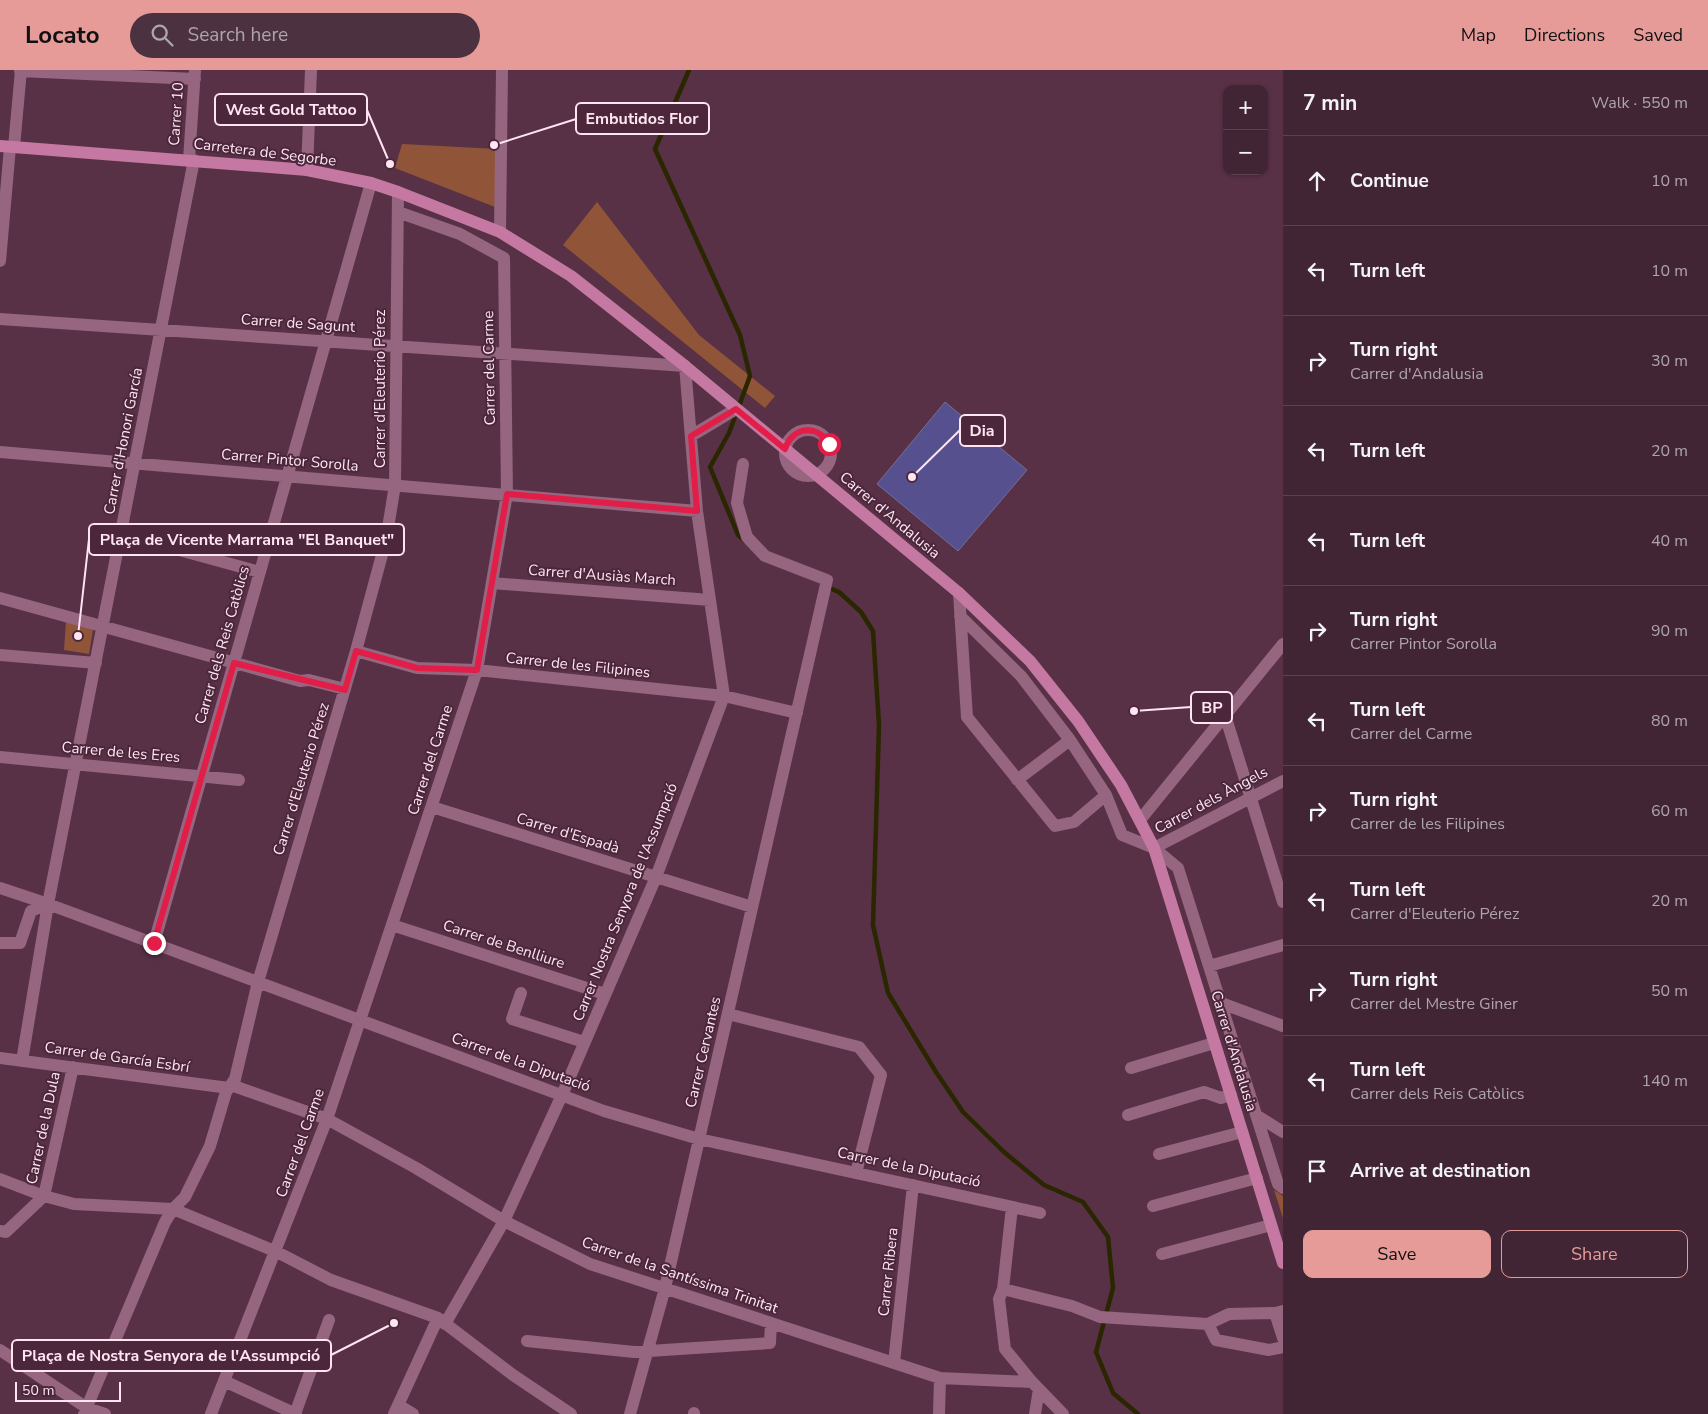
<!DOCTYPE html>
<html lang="en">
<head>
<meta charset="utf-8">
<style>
	body { margin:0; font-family:"Nunito Sans",sans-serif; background:#4c3140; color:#f1f3f6 }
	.controls { position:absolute; right:15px; top:15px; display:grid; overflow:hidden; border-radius:10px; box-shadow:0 1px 4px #0004 }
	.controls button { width:45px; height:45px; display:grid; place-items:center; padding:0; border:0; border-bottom:1px solid #5a424f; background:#422534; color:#f1f3f6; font:25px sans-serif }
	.scale { position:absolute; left:15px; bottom:12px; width:106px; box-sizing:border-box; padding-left:5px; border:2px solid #fee5f1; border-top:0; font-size:14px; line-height:18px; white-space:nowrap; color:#fee5f1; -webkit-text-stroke:4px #4c273c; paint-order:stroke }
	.stop { position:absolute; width:15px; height:15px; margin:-11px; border:4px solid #e11d48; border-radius:50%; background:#fff }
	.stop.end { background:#e11d48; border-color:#fff; box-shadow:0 1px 5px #0008 }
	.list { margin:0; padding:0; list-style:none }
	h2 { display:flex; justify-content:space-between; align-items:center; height:65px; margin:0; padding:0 20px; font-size:21px }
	h2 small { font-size:16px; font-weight:400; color:#aea5ac }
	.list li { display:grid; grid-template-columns:32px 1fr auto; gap:15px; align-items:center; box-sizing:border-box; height:90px; padding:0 20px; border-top:1px solid #5a424f }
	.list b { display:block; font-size:19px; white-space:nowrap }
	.list p { margin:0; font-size:16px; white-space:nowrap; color:#aea5ac }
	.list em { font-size:16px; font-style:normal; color:#aea5ac }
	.actions { display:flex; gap:10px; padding:15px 20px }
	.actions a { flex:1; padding:11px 0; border:1px solid #e69b98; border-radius:10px; text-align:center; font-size:18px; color:#e69b98 }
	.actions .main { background:#e69b98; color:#111 }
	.icon { flex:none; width:28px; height:28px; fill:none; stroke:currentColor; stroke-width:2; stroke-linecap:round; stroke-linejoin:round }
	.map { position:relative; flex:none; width:1283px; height:1344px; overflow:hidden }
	header { display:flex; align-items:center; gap:30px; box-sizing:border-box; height:70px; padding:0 25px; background:#e69b98; color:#111 }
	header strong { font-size:24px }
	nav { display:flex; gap:28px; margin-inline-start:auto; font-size:18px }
	.search { width:350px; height:45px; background:#4c3140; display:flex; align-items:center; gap:12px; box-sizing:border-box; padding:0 18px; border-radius:28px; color:#aea5ac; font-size:19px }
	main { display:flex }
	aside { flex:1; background:#422534 }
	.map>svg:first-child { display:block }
	.green { fill:#905538 }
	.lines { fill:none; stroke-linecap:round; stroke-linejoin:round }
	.stream { stroke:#292600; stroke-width:4.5 }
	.building { fill:#57508f; stroke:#716f98 }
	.street { stroke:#96657f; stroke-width:12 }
	.secondary { stroke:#c578a2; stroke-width:12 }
	.route { stroke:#e11d48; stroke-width:6 }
	.labels { text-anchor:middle; stroke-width:4; stroke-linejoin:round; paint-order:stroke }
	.street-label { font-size:15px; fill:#fee5f1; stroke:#4c273c }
	.leader { fill:none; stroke:#fee5f1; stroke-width:2 }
	.callout-dot { fill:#fee5f1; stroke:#4c273c; stroke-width:2 }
	.callout { fill:#4c273c; stroke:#fee5f1; stroke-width:2 }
	.callout-label { font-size:16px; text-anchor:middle; font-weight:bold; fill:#fee5f1 }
</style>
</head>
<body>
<header>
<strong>Locato</strong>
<div class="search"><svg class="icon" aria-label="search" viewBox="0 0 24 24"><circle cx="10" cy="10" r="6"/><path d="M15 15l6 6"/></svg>Search here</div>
<nav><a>Map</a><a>Directions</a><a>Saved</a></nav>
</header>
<main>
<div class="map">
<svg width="1283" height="1344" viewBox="0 0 1283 1344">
	<rect width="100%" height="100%" fill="#583146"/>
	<!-- green -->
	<path class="green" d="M402 74 497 79 495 137 395 98Z
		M597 132 699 265 775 326 765 338 563 175Z
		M66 551 93 560 89 584 64 580Z
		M1274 1120 1283 1126V1148Z"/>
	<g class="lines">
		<!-- stream -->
		<path class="stream" d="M689 0 655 79 740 265 750 306 729 363 710 397 738 465 745 471
			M827 517 839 522 861 542 873 561 879 655 873 855 888 923 936 1002 963 1042 1004 1082 1044 1115 1083 1132 1108 1167 1113 1218 1096 1282 1113 1323 1138 1344"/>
	</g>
	<!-- building -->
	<path class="building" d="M945 332 1027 400 958 481 877 414Z"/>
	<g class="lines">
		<!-- street -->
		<path class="street" d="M20 1 195 9
			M14 77 21 0
			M189 90 195 0
			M307 100 311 0
			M500 162 502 0
			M0 191 10 77
			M0 249 685 296 697 441 724 626 656 807 562 1025 504 1151 445 1254
			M785 383a23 23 0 1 1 46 0a23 23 0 1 1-46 0Z
			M691 366 736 339
			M0 382 697 441
			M121 464 260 502
			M492 513 710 530
			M959 523 967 647 1055 756 1074 752 1106 725
			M0 528 300 611 309 610 345 619
			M960 546 1021 606 1070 670 1106 725 1122 765 1154 778 1178 798 1278 1114 1283 1118
			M356 581 417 598 477 600 724 626 797 643
			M0 585 96 593
			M1225 645 1283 832
			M0 687 239 710
			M1017 710 1070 670
			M432 737 752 837
			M1140 750 1283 574
			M1154 778 1283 711
			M0 818 48 834 604 1041 699 1069 1040 1143
			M392 855 605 924
			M0 873H20L31 841 48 834
			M154 873 371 113
			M1209 896 1283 875
			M521 923 512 949 584 972
			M1221 933 1283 956
			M728 944 859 977 881 1005 856 1103
			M0 988 229 1018
			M22 991 48 834 194 90
			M1131 998 1214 973
			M231 1015 327 1049 416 1098 504 1151 590 1194 940 1308 1032 1312
			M1128 1045 1204 1022 1221 1028 1231 1025
			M1256 1045 1283 1062
			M1159 1084 1242 1062
			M0 1109 44 1126 73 997
			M1153 1136 1257 1108
			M1012 1137 1003 1219 999 1229 1005 1279 1032 1312 1063 1344
			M0 1161 6 1162 44 1126 74 1134 173 1139 277 1182 331 1210 438 1248 513 1305 571 1344
			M1162 1184 1271 1155
			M1003 1219 1072 1236 1100 1247 1208 1254 1229 1244 1275 1243
			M1283 1241 1275 1243 1283 1268
			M1208 1254 1216 1270 1269 1280 1283 1277
			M527 1271 634 1282 770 1273 771 1253
			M0 1280 87 1338 105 1344
			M894 1293 913 1115
			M224 1311 296 1344
			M398 1335 413 1344
			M84 1344 165 1152 173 1139 185 1127 210 1076 226 1022 235 1009 258 912 356 581 386 470 395 415 398 122
			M211 1344 327 1049 477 600 507 424 504 188 460 164 398 142
			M295 1344 329 1250
			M394 1344 438 1248
			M630 1344 665 1218 827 510 765 486 747 467 737 433 743 394
			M694 1344V1343
			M939 1344 940 1308
			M1035 1344 1039 1319"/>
		<!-- secondary -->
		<path class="secondary" d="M0 76 307 100 371 113 398 122 500 162 571 206 685 296 959 523 1030 591 1078 651 1121 715 1154 778 1283 1193"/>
	</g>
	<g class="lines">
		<!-- route -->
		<path class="route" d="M154 873 234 593 345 620 356 581 417 598 477 600 507 424 697 441 691 366 736 339 785 379C792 357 817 353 829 374"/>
	</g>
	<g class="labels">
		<!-- street labels -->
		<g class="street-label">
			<text transform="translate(176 44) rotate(-86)" y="5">Carrer 10</text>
			<text transform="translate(265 82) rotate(7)" y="5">Carretera de Segorbe</text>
			<text transform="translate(298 253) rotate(4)" y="5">Carrer de Sagunt</text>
			<text transform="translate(489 298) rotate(-91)" y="5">Carrer del Carme</text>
			<text transform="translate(380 319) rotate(-90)" y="5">Carrer d'Eleuterio Pérez</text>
			<text transform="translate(123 371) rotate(-79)" y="5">Carrer d'Honori García</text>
			<text transform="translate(290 390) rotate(5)" y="5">Carrer Pintor Sorolla</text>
			<text transform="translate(890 445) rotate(40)" y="5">Carrer d'Andalusia</text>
			<text transform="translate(602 505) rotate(4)" y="5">Carrer d'Ausiàs March</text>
			<text transform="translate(222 575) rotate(-74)" y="5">Carrer dels Reis Catòlics</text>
			<text transform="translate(578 595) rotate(6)" y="5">Carrer de les Filipines</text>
			<text transform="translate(121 682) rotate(5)" y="5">Carrer de les Eres</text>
			<text transform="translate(430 690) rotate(-72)" y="5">Carrer del Carme</text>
			<text transform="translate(301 709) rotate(-73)" y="5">Carrer d'Eleuterio Pérez</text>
			<text transform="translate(1211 730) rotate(-28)" y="5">Carrer dels Àngels</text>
			<text transform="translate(568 763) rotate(17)" y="5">Carrer d'Espadà</text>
			<text transform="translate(625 832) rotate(-68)" y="5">Carrer Nostra Senyora de l'Assumpció</text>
			<text transform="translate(504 874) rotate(18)" y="5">Carrer de Benlliure</text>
			<text transform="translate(1234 981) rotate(73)" y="5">Carrer d'Andalusia</text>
			<text transform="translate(703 982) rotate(-77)" y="5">Carrer Cervantes</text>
			<text transform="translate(117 987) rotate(8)" y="5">Carrer de García Esbrí</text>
			<text transform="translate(521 992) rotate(20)" y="5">Carrer de la Diputació</text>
			<text transform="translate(43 1058) rotate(-78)" y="5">Carrer de la Dula</text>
			<text transform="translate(300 1073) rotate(-70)" y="5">Carrer del Carme</text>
			<text transform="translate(909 1097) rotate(12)" y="5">Carrer de la Diputació</text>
			<text transform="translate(888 1202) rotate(-84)" y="5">Carrer Ribera</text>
			<text transform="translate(680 1205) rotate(19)" y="5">Carrer de la Santíssima Trinitat</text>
		</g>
	</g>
	<!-- callouts -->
	<path class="leader" d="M390 94L367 40M494 75L576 49M912 407L960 360M78 566L89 469M1134 641L1191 637M394 1253L331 1285"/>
	<g class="callout-dot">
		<circle cx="390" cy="94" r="5"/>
		<circle cx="494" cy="75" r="5"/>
		<circle cx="912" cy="407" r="5"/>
		<circle cx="78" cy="566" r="5"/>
		<circle cx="1134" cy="641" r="5"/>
		<circle cx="394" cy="1253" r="5"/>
	</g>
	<g class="callout">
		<rect x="215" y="24" width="152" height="31" rx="5"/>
		<rect x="576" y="33" width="133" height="31" rx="5"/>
		<rect x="960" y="345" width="45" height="31" rx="5"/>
		<rect x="89" y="454" width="315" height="31" rx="5"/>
		<rect x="1191" y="622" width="41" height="31" rx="5"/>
		<rect x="12" y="1270" width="319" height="31" rx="5"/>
	</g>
	<g class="callout-label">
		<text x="291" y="45">West Gold Tattoo</text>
		<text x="642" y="54">Embutidos Flor</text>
		<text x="982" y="366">Dia</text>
		<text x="247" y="475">Plaça de Vicente Marrama "El Banquet"</text>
		<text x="1212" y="643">BP</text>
		<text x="171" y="1291">Plaça de Nostra Senyora de l'Assumpció</text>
	</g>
</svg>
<div class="controls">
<button>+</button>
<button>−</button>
</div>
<div class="scale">50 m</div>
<div class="stop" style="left:829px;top:374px"></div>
<div class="stop end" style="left:154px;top:873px"></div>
</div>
<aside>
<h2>7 min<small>Walk · 550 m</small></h2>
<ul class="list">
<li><svg class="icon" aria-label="ahead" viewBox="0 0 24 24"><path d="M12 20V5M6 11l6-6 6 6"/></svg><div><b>Continue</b></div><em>10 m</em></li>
<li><svg class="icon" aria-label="left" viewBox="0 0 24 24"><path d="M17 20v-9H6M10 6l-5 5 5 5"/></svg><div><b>Turn left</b></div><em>10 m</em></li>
<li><svg class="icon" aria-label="right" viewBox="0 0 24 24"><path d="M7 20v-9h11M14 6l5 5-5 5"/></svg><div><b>Turn right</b><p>Carrer d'Andalusia</p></div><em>30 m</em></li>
<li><svg class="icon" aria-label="left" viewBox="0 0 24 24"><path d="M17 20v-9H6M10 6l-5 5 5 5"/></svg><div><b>Turn left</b></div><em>20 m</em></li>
<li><svg class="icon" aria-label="left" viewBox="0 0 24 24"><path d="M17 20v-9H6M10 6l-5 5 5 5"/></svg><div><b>Turn left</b></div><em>40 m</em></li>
<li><svg class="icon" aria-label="right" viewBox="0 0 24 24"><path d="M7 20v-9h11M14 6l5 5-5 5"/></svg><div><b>Turn right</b><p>Carrer Pintor Sorolla</p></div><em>90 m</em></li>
<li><svg class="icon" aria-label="left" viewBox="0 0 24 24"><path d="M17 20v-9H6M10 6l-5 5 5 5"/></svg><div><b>Turn left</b><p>Carrer del Carme</p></div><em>80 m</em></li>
<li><svg class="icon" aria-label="right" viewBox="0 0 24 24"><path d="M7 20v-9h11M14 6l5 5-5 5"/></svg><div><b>Turn right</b><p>Carrer de les Filipines</p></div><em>60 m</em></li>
<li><svg class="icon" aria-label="left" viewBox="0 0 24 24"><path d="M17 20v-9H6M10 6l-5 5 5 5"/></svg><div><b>Turn left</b><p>Carrer d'Eleuterio Pérez</p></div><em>20 m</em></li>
<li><svg class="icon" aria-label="right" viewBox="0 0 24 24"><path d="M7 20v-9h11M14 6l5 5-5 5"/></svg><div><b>Turn right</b><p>Carrer del Mestre Giner</p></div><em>50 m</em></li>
<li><svg class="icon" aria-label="left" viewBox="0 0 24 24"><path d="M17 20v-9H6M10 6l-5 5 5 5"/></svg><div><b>Turn left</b><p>Carrer dels Reis Catòlics</p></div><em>140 m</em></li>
<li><svg class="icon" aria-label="arrive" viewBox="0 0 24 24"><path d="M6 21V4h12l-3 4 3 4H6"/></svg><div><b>Arrive at destination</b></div></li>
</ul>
<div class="actions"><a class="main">Save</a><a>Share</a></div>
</aside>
</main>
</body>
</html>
